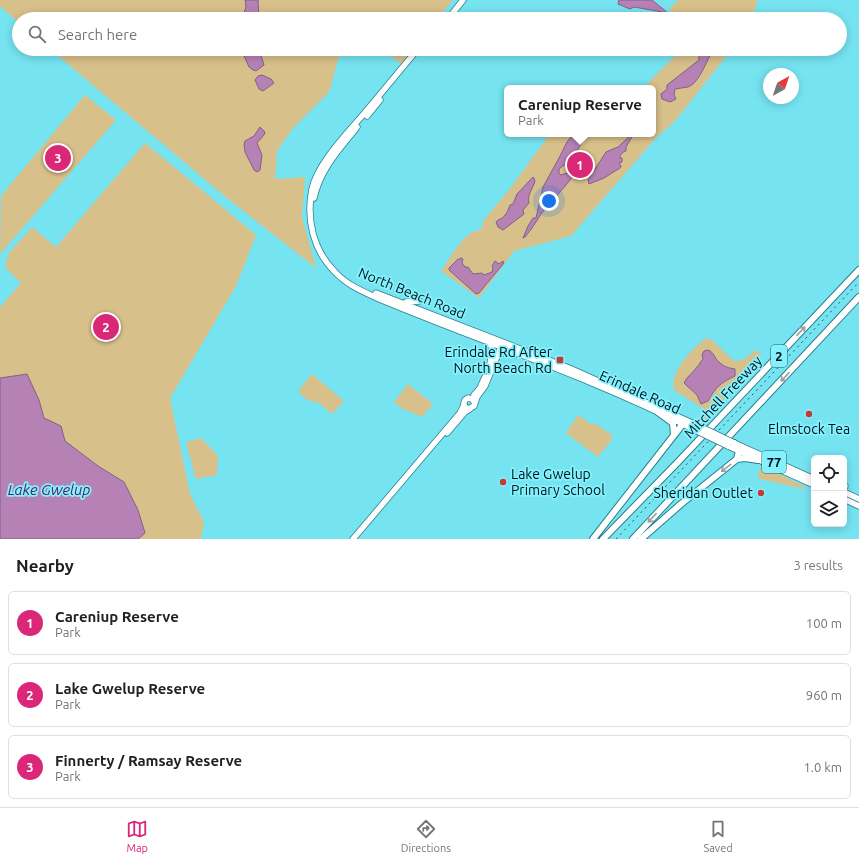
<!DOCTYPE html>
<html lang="en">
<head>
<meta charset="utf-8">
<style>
	body { margin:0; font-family:Ubuntu,sans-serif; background:#f6f6f6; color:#202124 }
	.controls { position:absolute; right:12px; bottom:12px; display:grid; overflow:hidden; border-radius:6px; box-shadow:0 2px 10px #0003 }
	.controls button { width:36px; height:36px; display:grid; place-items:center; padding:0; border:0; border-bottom:1px solid #e0e0e0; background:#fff; color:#202124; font:20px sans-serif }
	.compass { position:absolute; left:763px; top:68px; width:36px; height:36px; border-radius:50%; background:#fff; box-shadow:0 2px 10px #0003; rotate:40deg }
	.you { position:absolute; left:549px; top:201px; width:14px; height:14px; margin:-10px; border:3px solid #fff; border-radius:50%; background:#1a73e8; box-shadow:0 0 0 6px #1a73e833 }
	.badge { display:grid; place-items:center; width:26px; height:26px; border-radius:50%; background:#db2777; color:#fff; font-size:13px; font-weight:700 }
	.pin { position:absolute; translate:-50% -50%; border:2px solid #fff; box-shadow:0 1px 4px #0006 }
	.popup { position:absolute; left:504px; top:85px; width:152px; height:52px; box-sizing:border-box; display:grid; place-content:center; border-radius:6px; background:#fff; filter:drop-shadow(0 1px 3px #0005); font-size:13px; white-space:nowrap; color:#757577 }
	.popup b { font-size:15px; color:#202124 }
	.popup::after { content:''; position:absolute; left:50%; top:100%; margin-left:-8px; border:8px solid transparent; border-top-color:#fff }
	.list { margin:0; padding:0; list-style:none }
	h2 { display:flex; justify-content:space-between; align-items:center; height:52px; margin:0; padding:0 16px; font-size:17px }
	h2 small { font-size:13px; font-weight:400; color:#757577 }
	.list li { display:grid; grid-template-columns:26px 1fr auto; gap:12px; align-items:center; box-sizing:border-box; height:64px; margin:0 8px 8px; padding:0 8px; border:1px solid #e0e0e0; border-radius:6px }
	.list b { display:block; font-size:15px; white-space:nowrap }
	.list p { margin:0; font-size:13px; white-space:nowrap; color:#757577 }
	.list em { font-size:13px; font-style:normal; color:#757577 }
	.icon { flex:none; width:22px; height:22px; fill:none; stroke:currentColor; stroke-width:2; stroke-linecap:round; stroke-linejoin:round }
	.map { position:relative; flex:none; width:859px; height:539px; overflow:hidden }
	.search { position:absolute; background:#fff; box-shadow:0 2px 10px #0003; left:12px; right:12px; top:12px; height:44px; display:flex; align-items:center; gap:10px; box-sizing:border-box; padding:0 14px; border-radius:22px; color:#757577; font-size:15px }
	.sheet { height:268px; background:#fff }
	nav { display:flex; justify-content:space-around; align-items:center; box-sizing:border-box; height:56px; border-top:1px solid #e0e0e0; background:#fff; font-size:11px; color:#757577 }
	nav a { display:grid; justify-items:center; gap:2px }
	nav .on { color:#db2777 }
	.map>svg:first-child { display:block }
	.green { fill:#d8c08a }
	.water { fill:#b682b6; stroke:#7f6186 }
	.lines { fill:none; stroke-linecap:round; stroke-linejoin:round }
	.major-casing { stroke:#287f8a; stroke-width:7 }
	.highway-casing { stroke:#287f8a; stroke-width:8 }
	.major { stroke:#fff; stroke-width:5.5 }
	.highway { stroke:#fff; stroke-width:6 }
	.rail { stroke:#25545a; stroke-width:1; stroke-dasharray:2 4; stroke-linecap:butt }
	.major-bridge-casing { stroke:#287f8a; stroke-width:7; stroke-linecap:butt }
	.major-bridge { stroke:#fff; stroke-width:5.5 }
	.oneway { stroke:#99a1a2 }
	.poi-dot { fill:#c73834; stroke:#84f1ff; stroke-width:1.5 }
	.labels { text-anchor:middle; stroke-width:3.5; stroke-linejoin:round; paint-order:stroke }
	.shield { fill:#84f1ff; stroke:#28565c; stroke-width:1 }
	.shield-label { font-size:13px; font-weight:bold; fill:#001316 }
	.street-label { font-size:14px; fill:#001316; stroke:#84f1ff }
	.poi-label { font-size:14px; fill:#001316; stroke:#84f1ff; text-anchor:end }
	.water-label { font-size:15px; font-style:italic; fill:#5a1b5c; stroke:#84f1ff }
</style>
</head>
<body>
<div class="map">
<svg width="859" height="539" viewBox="0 0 859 539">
	<rect width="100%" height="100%" fill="#76e3f1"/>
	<!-- green -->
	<path class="green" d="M0 0H453L437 19H19V23L0 6Z
		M678 0H758L751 19H680L669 9Z
		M50 49H371L341 50 329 92 293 128 277 151 275 179 305 177 302 217 316 268 227 198Z
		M382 49H413L401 64Z
		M682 49H732L675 121 655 139 571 236 514 251 479 298 441 271C448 261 458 244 467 236 473 229 484 233 483 221L508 191 550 134H653V88H643Z
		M85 95 116 120 0 254 1 196Z
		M145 143 256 235 236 286 170 398 190 494 204 522 201 539H0V307L21 283 5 267C6 263 7 259 8 254L32 227 56 247Z
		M706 338 712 340 734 361 743 360 756 350 760 352V358L741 378 707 422 703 419 704 409 674 390C669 372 692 349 706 338Z
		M312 374 344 401 332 414 319 403 307 400 298 391Z
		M408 384 433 404 422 417 403 409 394 402Z
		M578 415 591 424H596L611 434 612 439 598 457 566 433Z
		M201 438 218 456 217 475 196 479 186 442Z
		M762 465 805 487 804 489 757 478Z"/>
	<!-- water -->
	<path class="water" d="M245 0H258L259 19H242L246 7Z
		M619 0H652L668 13 634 7 630 9 618 4Z
		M241 49H259L264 65 256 71 253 70 249 67Z
		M699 49H714C707 58 700 83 688 87 684 88 679 88 675 89L674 95 676 99 670 102 662 99 661 94 667 89V85L699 60Z
		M262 75 271 79 274 83 263 91 259 89 255 80 258 76Z
		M260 127 265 132 264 135 257 143 262 155 260 170 257 172 254 170 245 152 244 144 245 141 254 136Z
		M577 134H587L577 151 578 155 570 157 568 162 559 169V173L561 175 573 171 575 173C565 188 552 200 541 214 536 222 531 230 525 237L523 238 528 226 533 218H536L543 187 559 158 567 142 570 138Z
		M631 135 632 137 626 147V151C623 152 620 154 620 158H622V162L619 163 621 166 620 168 604 178 589 184 588 180 606 152 618 147Z
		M533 177 534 178 535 181C533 189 527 194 529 203L523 210 524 214 503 230 498 227 496 222 498 220C505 218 508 211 510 205L513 204 517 194Z
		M461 258 463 259 462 263 465 267H468L473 274 482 273 484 275 492 272 493 268 492 266 495 261 499 264 503 261 504 263 479 293 476 294 449 270V268L457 260Z
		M708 350C714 352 714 358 719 362 724 367 729 368 735 369V376C720 383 716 387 708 401L701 404 697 395 684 383C687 376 693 373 697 367 700 364 700 362 703 359L702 355 704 351Z
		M27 374 39 400 44 418 61 426 65 441 98 466 124 482 138 510 145 533 138 539H0V378Z"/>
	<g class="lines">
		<!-- major casing -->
		<g class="major-casing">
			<path id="major" d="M448 19 463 0
				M418 49C401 69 384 90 367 110 349 132 318 162 312 189 306 219 313 250 335 272 347 285 362 291 377 298 408 311 439 323 470 335 547 364 624 394 697 431
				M367 116 380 100
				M314 198C320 169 340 149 357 127
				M376 293 569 368 701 427
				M406 302 419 301
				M497 356 502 353 514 355
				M490 364 492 349 490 343
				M474 395 480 388 485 377
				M475 403 472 399 468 398 465 400C463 404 464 407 468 409L474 406 477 397 485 386 502 344
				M447 433 465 412 470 409
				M734 443 814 479
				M728 446 814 485
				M844 486H845
				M844 492 859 499
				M844 499 859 506
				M353 539 460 413 464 405"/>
		</g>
		<!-- highway casing -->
		<g class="highway-casing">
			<path id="highway" d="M658 412 673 423 674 435
				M734 443 739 451 737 459
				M593 539 682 425 687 423 693 424
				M603 539 678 462 859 270
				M633 539 859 297
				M641 539 681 504 737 459 745 458 758 460"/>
		</g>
		<!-- major -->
		<use href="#major" class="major"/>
		<!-- highway -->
		<use href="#highway" class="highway"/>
		<!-- rail -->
		<path class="rail" d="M616 539 859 282"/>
		<!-- major-bridge casing -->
		<g class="major-bridge-casing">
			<path id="major-bridge" d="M701 427 732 442
				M697 431 728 446"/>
		</g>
		<!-- major-bridge -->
		<use href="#major-bridge" class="major-bridge"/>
	</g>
	<!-- one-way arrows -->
	<defs><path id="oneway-shaft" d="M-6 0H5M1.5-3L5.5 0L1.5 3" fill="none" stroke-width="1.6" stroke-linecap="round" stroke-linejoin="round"/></defs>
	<g class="oneway">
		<use href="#oneway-shaft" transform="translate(801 331) rotate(-47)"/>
		<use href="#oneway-shaft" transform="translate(785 377) rotate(133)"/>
		<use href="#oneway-shaft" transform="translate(726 468) rotate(143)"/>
		<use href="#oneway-shaft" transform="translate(652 518) rotate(133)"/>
	</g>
	<!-- markers -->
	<g class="poi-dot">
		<rect x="556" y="356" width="8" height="8" rx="2"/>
		<circle cx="809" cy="414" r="4"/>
		<circle cx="503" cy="482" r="4"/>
		<circle cx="761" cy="493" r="4"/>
	</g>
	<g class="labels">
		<!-- shield labels -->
		<g class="shield">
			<rect x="771" y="345" width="16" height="22" rx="3"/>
			<rect x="762" y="451" width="24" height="22" rx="3"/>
		</g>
		<g class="shield-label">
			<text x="779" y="361">2</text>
			<text x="774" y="467">77</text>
		</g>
		<!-- street labels -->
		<g class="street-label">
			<text transform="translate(412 293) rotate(22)" y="5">North Beach Road</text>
			<text transform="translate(640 392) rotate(24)" y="5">Erindale Road</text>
			<text transform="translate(723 397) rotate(-47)" y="5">Mitchell Freeway</text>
		</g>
		<!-- poi labels -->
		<g class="poi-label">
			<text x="552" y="357">Erindale Rd After<tspan x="552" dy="16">North Beach Rd</tspan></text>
			<text x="809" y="434" text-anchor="middle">Elmstock Tea</text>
			<text x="511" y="479" text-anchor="start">Lake Gwelup<tspan x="511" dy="16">Primary School</tspan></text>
			<text x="753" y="498">Sheridan Outlet</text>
		</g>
		<!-- water labels -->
		<g class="water-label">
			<text x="49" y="495">Lake Gwelup</text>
		</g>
	</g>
</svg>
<div class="controls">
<button><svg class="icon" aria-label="locate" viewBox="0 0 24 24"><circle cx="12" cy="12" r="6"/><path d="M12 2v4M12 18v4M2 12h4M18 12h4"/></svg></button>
<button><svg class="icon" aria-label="layers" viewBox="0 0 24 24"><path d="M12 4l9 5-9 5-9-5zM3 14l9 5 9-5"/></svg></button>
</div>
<svg class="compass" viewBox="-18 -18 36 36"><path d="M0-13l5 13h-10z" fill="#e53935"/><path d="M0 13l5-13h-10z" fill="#757577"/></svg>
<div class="you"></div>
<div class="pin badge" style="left:580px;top:165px">1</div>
<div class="popup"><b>Careniup Reserve</b>Park</div>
<div class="pin badge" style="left:106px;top:327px">2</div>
<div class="pin badge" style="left:58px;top:158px">3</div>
<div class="search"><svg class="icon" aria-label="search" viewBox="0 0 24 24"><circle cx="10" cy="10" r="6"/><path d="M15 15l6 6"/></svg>Search here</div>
</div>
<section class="sheet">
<h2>Nearby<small>3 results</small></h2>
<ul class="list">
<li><span class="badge">1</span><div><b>Careniup Reserve</b><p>Park</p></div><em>100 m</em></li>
<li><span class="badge">2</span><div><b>Lake Gwelup Reserve</b><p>Park</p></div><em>960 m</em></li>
<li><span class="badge">3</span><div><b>Finnerty / Ramsay Reserve</b><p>Park</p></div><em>1.0 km</em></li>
</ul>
</section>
<nav>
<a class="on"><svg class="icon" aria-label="map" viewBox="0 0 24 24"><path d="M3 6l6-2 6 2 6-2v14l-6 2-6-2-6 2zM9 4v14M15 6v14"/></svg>Map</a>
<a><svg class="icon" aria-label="directions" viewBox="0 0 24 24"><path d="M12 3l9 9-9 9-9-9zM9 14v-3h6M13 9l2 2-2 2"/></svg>Directions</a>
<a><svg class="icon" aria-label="saved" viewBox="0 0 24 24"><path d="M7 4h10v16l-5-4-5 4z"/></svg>Saved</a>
</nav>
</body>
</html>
